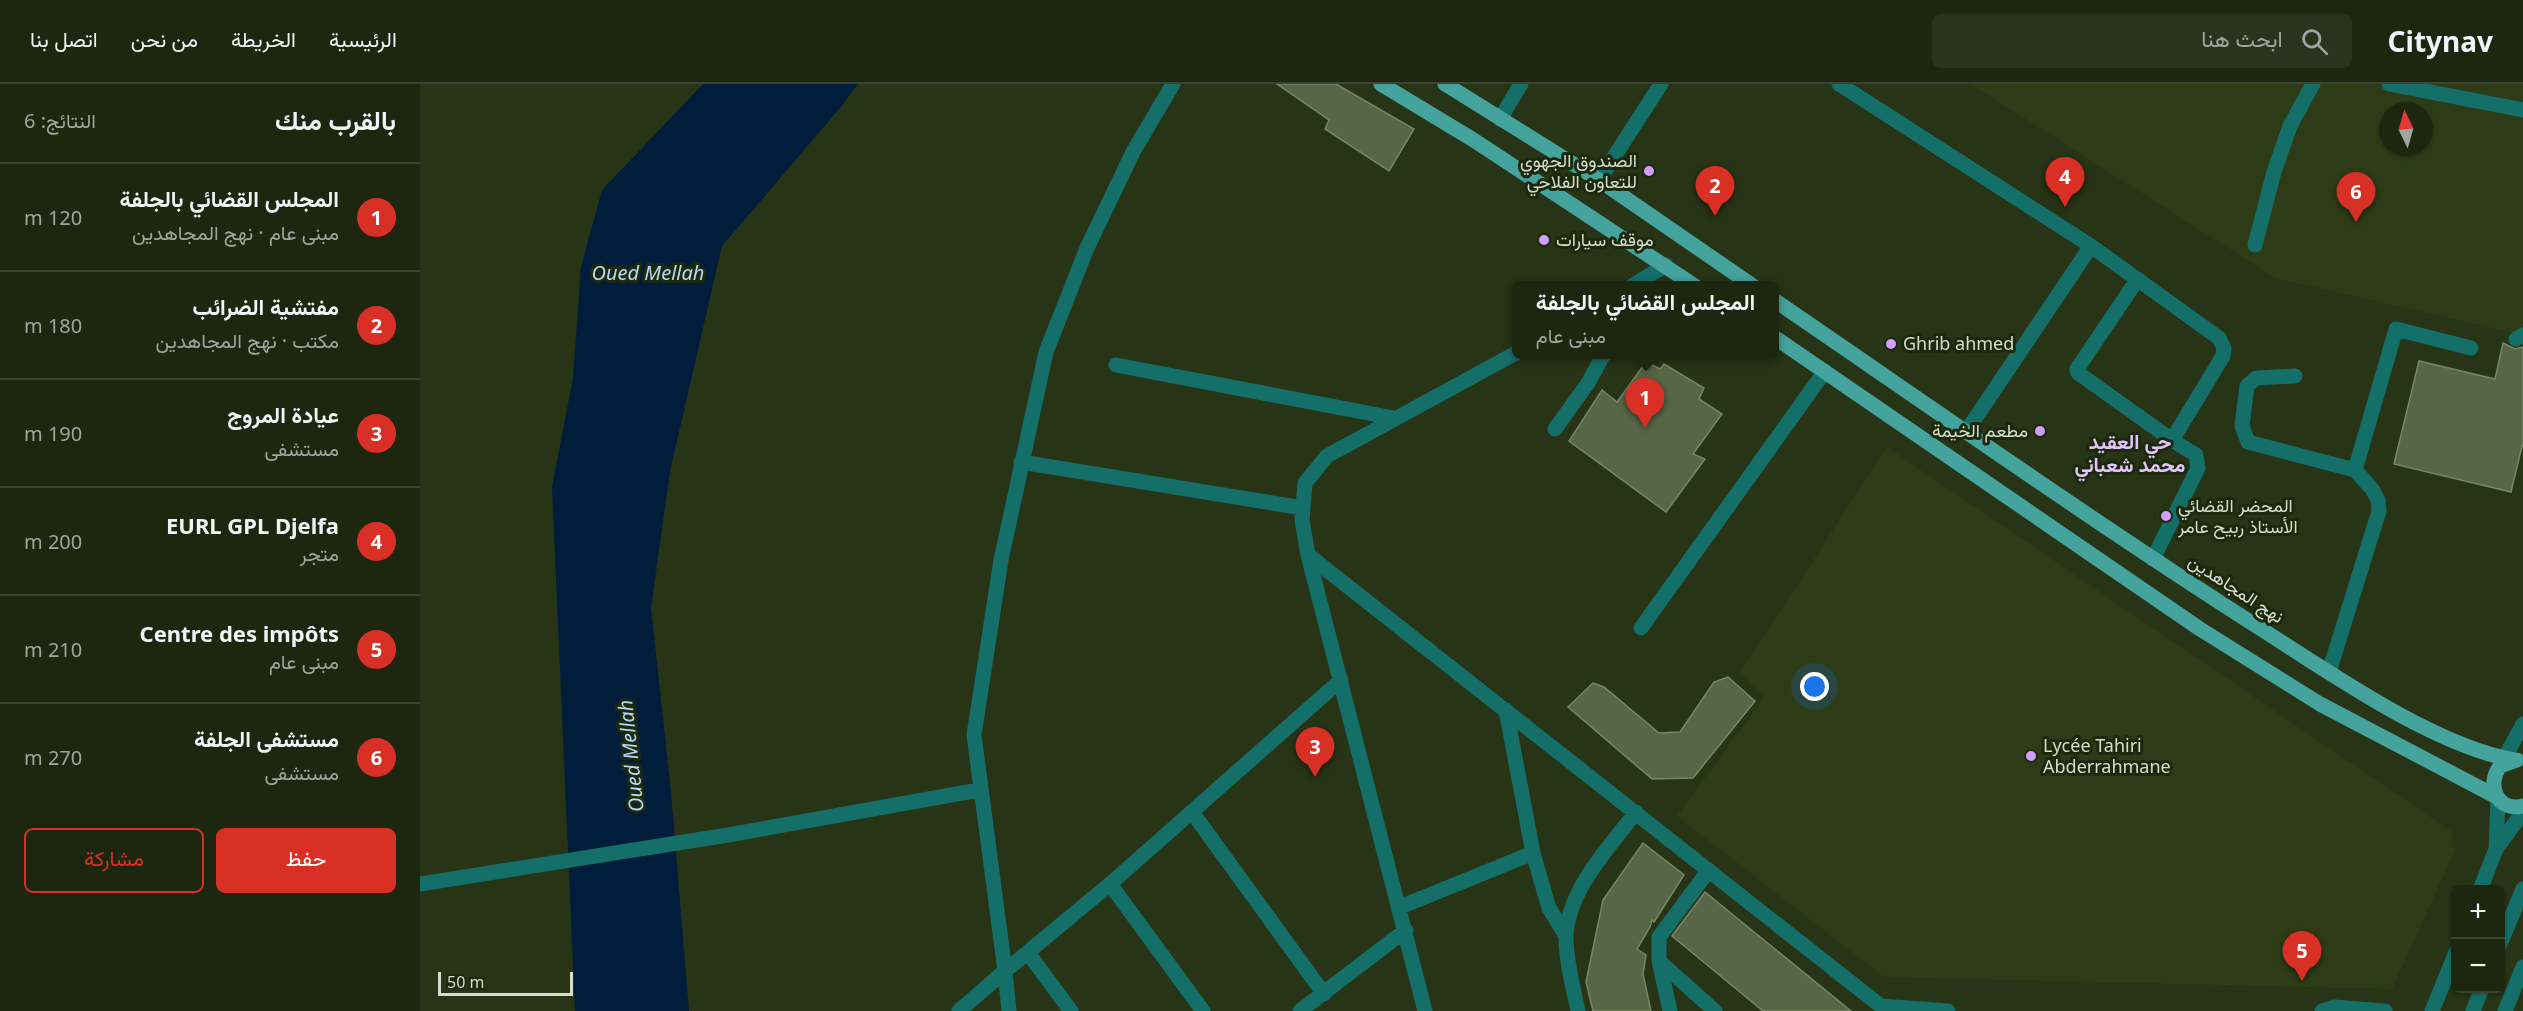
<!DOCTYPE html>
<html lang="ar">
<head>
<meta charset="utf-8">
<style>
	body { margin:0; font-family:"Noto Sans",Vazirmatn,sans-serif; background:#2a331e; color:#f1f3f6; direction:rtl }
	.controls { position:absolute; right:18px; bottom:18px; display:grid; overflow:hidden; border-radius:9px; box-shadow:0 2px 4px #0004 }
	.controls button { width:54px; height:54px; display:grid; place-items:center; padding:0; border:0; border-bottom:2px solid #3b4430; background:#1d2710; color:#f1f3f6; font:30px sans-serif }
	.compass { position:absolute; left:1959px; top:18px; width:54px; height:54px; border-radius:50%; background:#1d2710; box-shadow:0 2px 4px #0004; rotate:355deg }
	.scale { position:absolute; left:18px; bottom:15px; width:135px; box-sizing:border-box; padding-left:6px; border:3px solid #d5decc; border-top:0; font-size:16px; line-height:21px; white-space:nowrap; color:#d5decc; -webkit-text-stroke:4px #1d290c; paint-order:stroke }
	.you { position:absolute; left:1395px; top:603px; width:21px; height:21px; margin:-15px; border:4px solid #fff; border-radius:50%; background:#1a73e8; box-shadow:0 0 0 9px #1a73e833 }
	.badge { display:grid; place-items:center; width:39px; height:39px; border-radius:50%; background:#d93025; color:#fff; font-size:20px; font-weight:700 }
	.pin { position:absolute; translate:-50% -50px; filter:drop-shadow(0 2px 3px #0008) }
	.pin::after { content:''; position:absolute; top:32px; width:21px; height:18px; background:inherit; clip-path:polygon(0 0,100% 0,50% 100%) }
	.popup { position:absolute; left:1092px; top:197px; width:267px; height:78px; box-sizing:border-box; display:grid; place-content:center; border-radius:9px; background:#1d2710; filter:drop-shadow(0 2px 4px #0005); font-size:20px; white-space:nowrap; color:#a0a59f }
	.popup b { font-size:22px; color:#f1f3f6 }
	.popup::after { content:''; position:absolute; left:50%; top:100%; margin-left:-12px; border:12px solid transparent; border-top-color:#1d2710 }
	.list { margin:0; padding:0; list-style:none }
	h2 { display:flex; justify-content:space-between; align-items:center; height:78px; margin:0; padding:0 24px; font-size:26px }
	h2 small { font-size:20px; font-weight:400; color:#a0a59f }
	.list li { display:grid; grid-template-columns:39px 1fr auto; gap:18px; align-items:center; box-sizing:border-box; height:108px; padding:0 24px; border-top:2px solid #3b4430 }
	.list b { display:block; font-size:22px; white-space:nowrap }
	.list p { margin:0; font-size:20px; white-space:nowrap; color:#a0a59f }
	.list em { font-size:20px; font-style:normal; color:#a0a59f }
	.actions { display:flex; gap:12px; padding:18px 24px }
	.actions a { flex:1; padding:14px 0; border:2px solid #d93025; border-radius:9px; text-align:center; font-size:21px; color:#d93025 }
	.actions .main { background:#d93025; color:#fff }
	.icon { flex:none; width:33px; height:33px; fill:none; stroke:currentColor; stroke-width:2; stroke-linecap:round; stroke-linejoin:round }
	.map { position:relative; flex:none; width:2103px; height:927px; overflow:hidden; direction:ltr }
	header { display:flex; align-items:center; gap:36px; box-sizing:border-box; height:84px; padding:0 30px; background:#1d2710; border-bottom:2px solid #3b4430 }
	header strong { font-size:28px }
	nav { display:flex; gap:33px; margin-inline-start:auto; font-size:21px }
	.search { width:420px; height:54px; background:#2a331e; display:flex; align-items:center; gap:15px; box-sizing:border-box; padding:0 21px; border-radius:9px; color:#a0a59f; font-size:22px }
	main { display:flex }
	aside { flex:1; background:#1d2710 }
	.map>svg:first-child { display:block }
	.built { fill:#2d3c17; fill-rule:evenodd }
	.water { fill:#001e3c }
	.building { fill:#576646; stroke:#778665; stroke-width:1.5 }
	.lines { fill:none; stroke-linecap:round; stroke-linejoin:round }
	.minor { stroke:#156f69; stroke-width:15 }
	.major { stroke:#44a39c; stroke-width:15 }
	.poi-dot { fill:#d29dfd; stroke:#1d290c; stroke-width:2 }
	.labels { text-anchor:middle; stroke-width:6; stroke-linejoin:round; paint-order:stroke }
	.poi-label { font-size:18px; fill:#d5decc; stroke:#1d290c; text-anchor:start }
	.street-label { font-size:18px; fill:#d5decc; stroke:#1d290c }
	.water-label { font-size:20px; font-style:italic; fill:#b7d8f9; stroke:#1d290c }
	.neighbourhood-label { font-size:20px; font-weight:bold; fill:#e1c5fb; stroke:#1d290c }
</style>
</head>
<body>
<header>
<strong>Citynav</strong>
<div class="search"><svg class="icon" aria-label="search" viewBox="0 0 24 24"><circle cx="10" cy="10" r="6"/><path d="M15 15l6 6"/></svg>ابحث هنا</div>
<nav><a>الرئيسية</a><a>الخريطة</a><a>من نحن</a><a>اتصل بنا</a></nav>
</header>
<main>
<div class="map">
<svg width="2103" height="927" viewBox="0 0 2103 927">
	<rect width="100%" height="100%" fill="#273416"/>
	<!-- built -->
	<path class="built" d="M1551 0H2103V251L1855 194ZM1968 27H2004V63H1968Z
		M1467 363 2031 747 2035 766 1972 905 1464 893 1257 732 1345 612 1320 589Z"/>
	<!-- water -->
	<path class="water" d="M283 0H438L420 24 302 162 250 387 231 524 251 708 269 927H155L132 403 153 294 161 183 182 106Z"/>
	<!-- building -->
	<path class="building" d="M857 0H916L994 45 969 87 905 45 909 36Z
		M2083 259 2095 265 2103 263V358L2091 408 1974 380 1999 277 2075 295Z
		M1226 278 1240 285 1244 280 1284 304 1279 315 1302 330 1273 370 1285 375 1246 428 1149 357 1182 306 1197 318Z
		M1308 593 1335 617 1273 694 1232 695 1148 623 1173 599 1184 603 1239 649 1260 648 1294 598Z
		M1223 759 1264 791 1234 838 1232 836 1230 843 1217 865 1226 871 1223 890 1231 927H1173L1166 898 1183 816Z
		M1285 808 1431 927H1343L1252 852Z"/>
	<g class="lines">
		<!-- minor -->
		<path class="minor" d="M753 0 713 68 667 164 626 268 581 476 554 651 585 887 690 800 921 596
			M1419 0 1671 162 1799 254 1804 264 1803 272 1752 356 1776 371 1778 384 1733 475
			M1969 0 2103 26
			M1080 35 1101 0
			M1179 96 1241 0
			M1835 161 1854 88 1870 42 1893 0
			M1717 196 1657 285 1658 289 1752 356
			M1212 202 1246 181
			M2096 255 2103 251
			M696 281 974 334
			M1875 292 1836 294 1827 302 1822 342 1828 358 1935 386 1952 405 1958 416 1959 427 1909 588
			M1135 345 1168 299 1184 270
			M1546 348 1671 162
			M601 378 883 424
			M1935 386 1976 245 2051 264
			M888 471 1467 927
			M1221 544 1405 287
			M1086 626 1113 769 1129 824 1146 852
			M2080 682 2103 640
			M772 728 904 910
			M2076 765 2078 715
			M0 800 308 751 559 706
			M690 800 783 927
			M2060 806 2076 765 2103 728
			M980 823 1113 769
			M2080 860 2103 805
			M608 869 651 927
			M1239 877 1295 927
			M1461 922 1528 927
			M539 927 585 887 589 927
			M880 927 986 846
			M1005 927 888 471 882 436 885 399 907 372 1096 269
			M1158 927C1153 903 1146 877 1146 853 1148 805 1189 764 1216 728
			M1250 927 1239 877V853L1289 786
			M1902 927 1914 923 1965 927
			M2012 927 2036 868
			M2053 927 2062 904
			M2085 927 2103 883"/>
		<!-- major -->
		<path class="major" d="M961 0 1052 55 1275 202
			M1025 0 1179 96 1333 202
			M1354 216C1515 326 1674 438 1838 543 1909 588 2012 661 2094 676
			M1354 253 1780 545 1900 620 2077 713
			M2097 676 2080 682C2066 701 2077 728 2103 722"/>
	</g>
	<!-- markers -->
	<g class="poi-dot">
		<circle cx="1229" cy="87" r="6"/>
		<circle cx="1124" cy="156" r="6"/>
		<circle cx="1471" cy="260" r="6"/>
		<circle cx="1620" cy="347" r="6"/>
		<circle cx="1746" cy="432" r="6"/>
		<circle cx="1611" cy="672" r="6"/>
	</g>
	<g class="labels">
		<!-- poi labels -->
		<g class="poi-label">
			<text x="1217" y="83" text-anchor="end">الصندوق الجهوي<tspan x="1217" dy="21">للتعاون الفلاحي</tspan></text>
			<text x="1136" y="162">موقف سيارات</text>
			<text x="1483" y="266">Ghrib ahmed</text>
			<text x="1608" y="353" text-anchor="end">مطعم الخيمة</text>
			<text x="1758" y="428">المحضر القضائي<tspan x="1758" dy="21">الأستاذ ربيح عامر</tspan></text>
			<text x="1623" y="668">Lycée Tahiri<tspan x="1623" dy="21">Abderrahmane</tspan></text>
		</g>
		<!-- street labels -->
		<g class="street-label">
			<text transform="translate(1816 505) rotate(33)" y="6">نهج المجاهدين</text>
		</g>
		<!-- water labels -->
		<g class="water-label">
			<text x="228" y="196">Oued Mellah</text>
			<text transform="translate(211 672) rotate(-96)" y="7">Oued Mellah</text>
		</g>
		<!-- neighbourhood labels -->
		<g class="neighbourhood-label">
			<text x="1710" y="365">حي العقيد<tspan x="1710" dy="23">محمد شعباني</tspan></text>
		</g>
	</g>
</svg>
<div class="controls">
<button>+</button>
<button>−</button>
</div>
<svg class="compass" viewBox="-18 -18 36 36"><path d="M0-13l5 13h-10z" fill="#e53935"/><path d="M0 13l5-13h-10z" fill="#a0a59f"/></svg>
<div class="scale">50 m</div>
<div class="you"></div>
<div class="pin badge" style="left:1225px;top:344px">1</div>
<div class="popup"><b>المجلس القضائي بالجلفة</b>مبنى عام</div>
<div class="pin badge" style="left:1295px;top:132px">2</div>
<div class="pin badge" style="left:895px;top:693px">3</div>
<div class="pin badge" style="left:1645px;top:123px">4</div>
<div class="pin badge" style="left:1882px;top:897px">5</div>
<div class="pin badge" style="left:1936px;top:138px">6</div>
</div>
<aside>
<h2>بالقرب منك<small>النتائج: 6</small></h2>
<ul class="list">
<li><span class="badge">1</span><div><b>المجلس القضائي بالجلفة</b><p>مبنى عام · نهج المجاهدين</p></div><em>120 m</em></li>
<li><span class="badge">2</span><div><b>مفتشية الضرائب</b><p>مكتب · نهج المجاهدين</p></div><em>180 m</em></li>
<li><span class="badge">3</span><div><b>عيادة المروج</b><p>مستشفى</p></div><em>190 m</em></li>
<li><span class="badge">4</span><div><b>EURL GPL Djelfa</b><p>متجر</p></div><em>200 m</em></li>
<li><span class="badge">5</span><div><b>Centre des impôts</b><p>مبنى عام</p></div><em>210 m</em></li>
<li><span class="badge">6</span><div><b>مستشفى الجلفة</b><p>مستشفى</p></div><em>270 m</em></li>
</ul>
<div class="actions"><a class="main">حفظ</a><a>مشاركة</a></div>
</aside>
</main>
</body>
</html>
